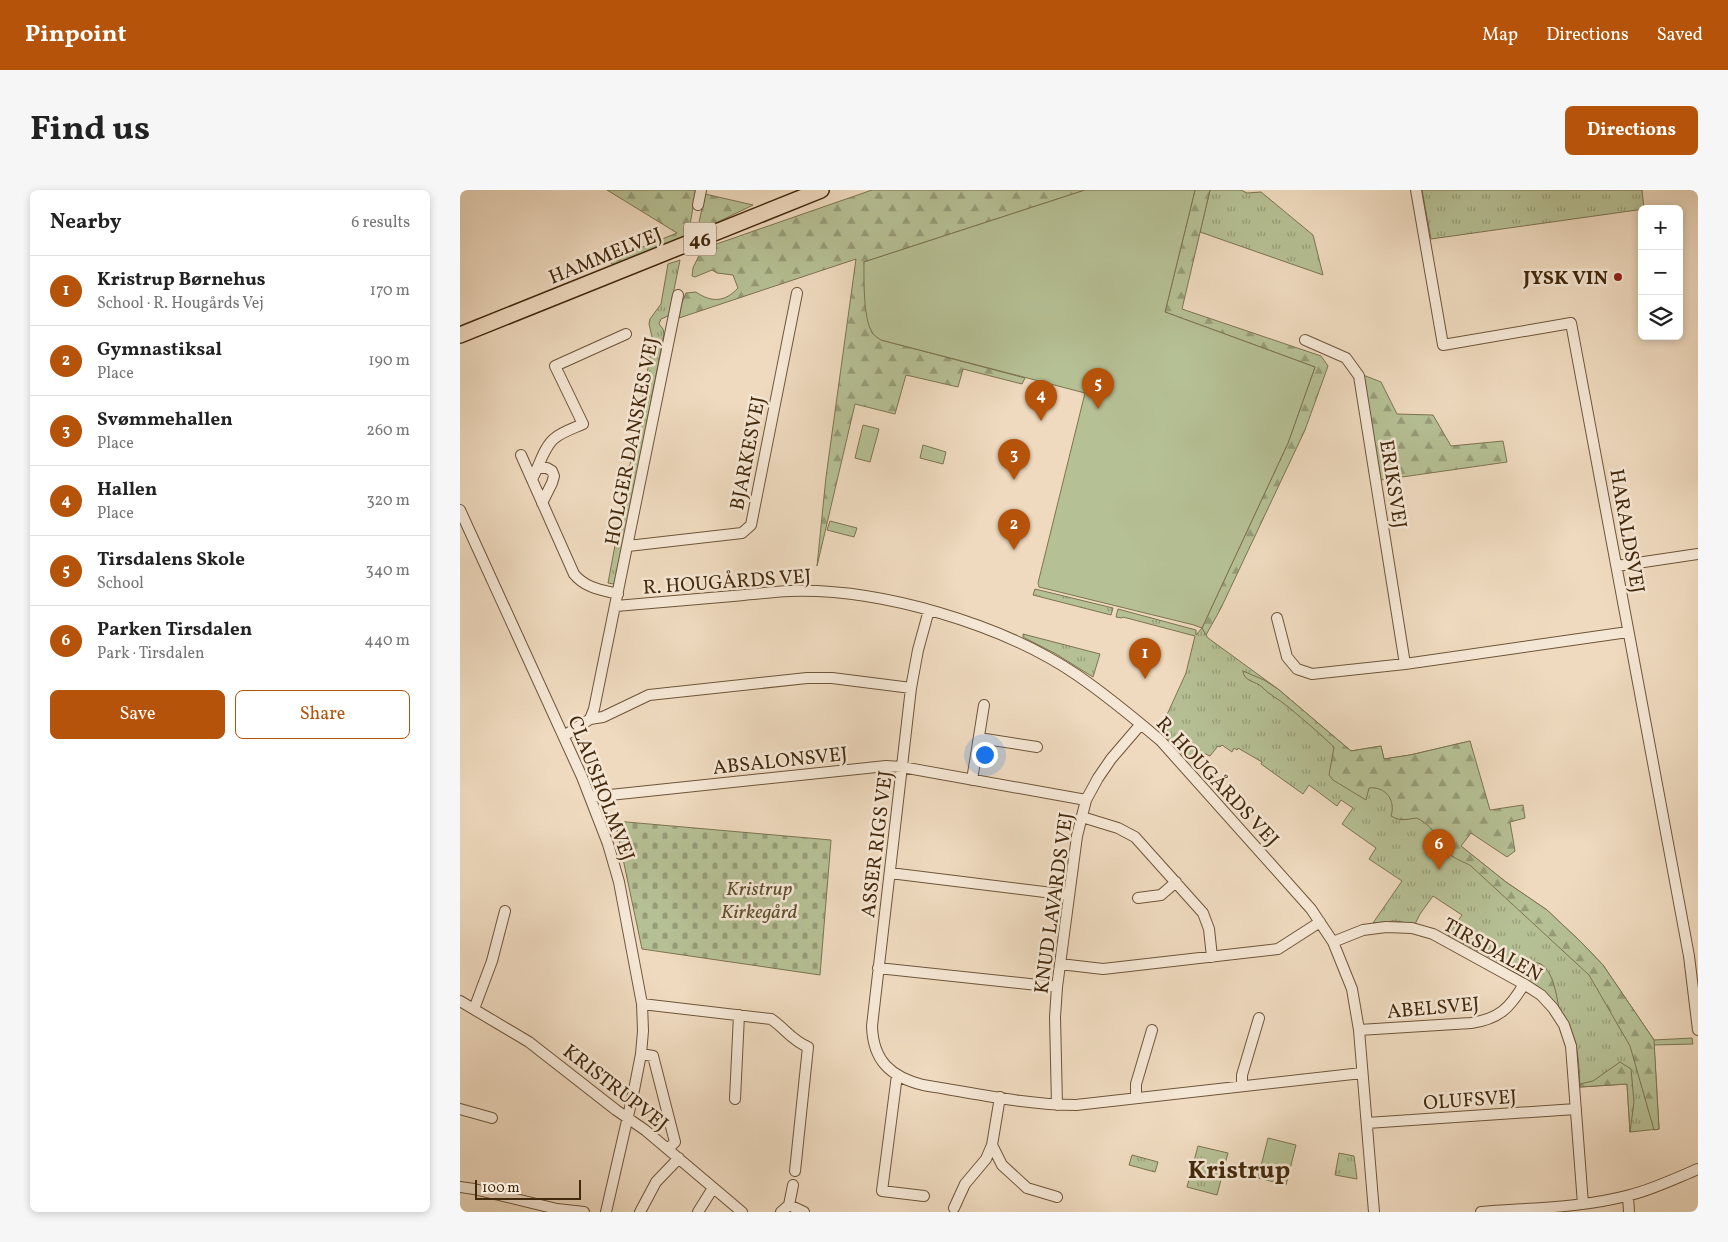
<!DOCTYPE html>
<html lang="en">
<head>
<meta charset="utf-8">
<style>
	body { margin:0; font-family:Vollkorn,serif; background:#f6f6f6; color:#222 }
	.controls { position:absolute; right:15px; top:15px; display:grid; overflow:hidden; border-radius:8px; box-shadow:0 2px 8px #0003 }
	.controls button { width:45px; height:45px; display:grid; place-items:center; padding:0; border:0; border-bottom:1px solid #e0e0e0; background:#fff; color:#222; font:25px sans-serif }
	.scale { position:absolute; left:15px; bottom:12px; width:106px; box-sizing:border-box; padding-left:5px; border:2px solid #43290c; border-top:0; font-size:14px; line-height:18px; white-space:nowrap; color:#43290c; -webkit-text-stroke:4px #f5e7d5; paint-order:stroke }
	.you { position:absolute; left:524px; top:564px; width:18px; height:18px; margin:-12px; border:4px solid #fff; border-radius:50%; background:#1a73e8; box-shadow:0 0 0 8px #1a73e833 }
	.badge { display:grid; place-items:center; width:32px; height:32px; border-radius:50%; background:#b45309; color:#fff; font-size:16px; font-weight:700 }
	.pin { position:absolute; translate:-50% -41px; filter:drop-shadow(0 1px 2px #0008) }
	.pin::after { content:''; position:absolute; top:26px; width:18px; height:15px; background:inherit; clip-path:polygon(0 0,100% 0,50% 100%) }
	.list { margin:0; padding:0; list-style:none }
	h2 { display:flex; justify-content:space-between; align-items:center; height:65px; margin:0; padding:0 20px; font-size:21px }
	h2 small { font-size:16px; font-weight:400; color:#767676 }
	.list li { display:grid; grid-template-columns:32px 1fr auto; gap:15px; align-items:center; box-sizing:border-box; height:70px; padding:0 20px; border-top:1px solid #e0e0e0 }
	.list b { display:block; font-size:19px; white-space:nowrap }
	.list p { margin:0; font-size:16px; white-space:nowrap; color:#767676 }
	.list em { font-size:16px; font-style:normal; color:#767676 }
	.actions { display:flex; gap:10px; padding:15px 20px }
	.actions a { flex:1; padding:11px 0; border:1px solid #b45309; border-radius:8px; text-align:center; font-size:18px; color:#b45309 }
	.actions .main { background:#b45309; color:#fff }
	.icon { flex:none; width:28px; height:28px; fill:none; stroke:currentColor; stroke-width:2; stroke-linecap:round; stroke-linejoin:round }
	.map { position:relative; flex:none; width:1238px; height:1022px; overflow:hidden; border-radius:8px }
	header { display:flex; align-items:center; gap:30px; box-sizing:border-box; height:70px; padding:0 25px; background:#b45309; color:#fff }
	header strong { font-size:24px }
	nav { display:flex; gap:28px; margin-inline-start:auto; font-size:18px }
	.intro { display:flex; align-items:center; justify-content:space-between; box-sizing:border-box; height:120px; padding:0 30px }
	h1 { margin:0; font-size:35px }
	.button { padding:12px 22px; border-radius:8px; background:#b45309; color:#fff; font-size:18px; font-weight:700 }
	main { display:flex; gap:30px; padding:0 30px }
	aside { flex:1; background:#fff; border-radius:8px; box-shadow:0 2px 8px #0003 }
	.map>svg:first-child { display:block }
	.grass { fill:url(#grass-tufts); stroke:#7c7450 }
	.forest { fill:url(#forest-firs); stroke:#7c7450 }
	.cemetery { fill:url(#cemetery-stones); stroke:#7c7450 }
	.garden { fill:#b6c095; stroke:#7c7450 }
	.lines { fill:none; stroke-linecap:round; stroke-linejoin:round }
	.minor-casing { stroke:#6e5539; stroke-width:12 }
	.highway-casing { stroke:#43290c; stroke-width:18 }
	.minor { stroke:#f5e7d5; stroke-width:10 }
	.highway { stroke:#efdabf; stroke-width:15 }
	.poi-dot { fill:#8f2418; stroke:#f5e7d5; stroke-width:2 }
	.labels { text-anchor:middle; stroke-width:5; stroke-linejoin:round; paint-order:stroke }
	.shield { fill:#f5e7d5; stroke:#786248; stroke-width:1 }
	.shield-label { font-size:19px; font-weight:bold; fill:#43290c }
	.street-label { font-size:20px; fill:#43290c; stroke:#f5e7d5 }
	.poi-label { font-size:20px; font-weight:bold; fill:#43290c; stroke:#f5e7d5; text-anchor:end }
	.park-label { font-size:20px; font-style:italic; fill:#604f2e; stroke:#f5e7d5 }
	.district-label { font-size:25px; font-weight:bold; fill:#43290c; stroke:#f5e7d5 }
</style>
</head>
<body>
<header>
<strong>Pinpoint</strong>
<nav><a>Map</a><a>Directions</a><a>Saved</a></nav>
</header>
<div class="intro"><h1>Find us</h1><a class="button">Directions</a></div>
<main>
<aside>
<h2>Nearby<small>6 results</small></h2>
<ul class="list">
<li><span class="badge">1</span><div><b>Kristrup Børnehus</b><p>School · R. Hougårds Vej</p></div><em>170 m</em></li>
<li><span class="badge">2</span><div><b>Gymnastiksal</b><p>Place</p></div><em>190 m</em></li>
<li><span class="badge">3</span><div><b>Svømmehallen</b><p>Place</p></div><em>260 m</em></li>
<li><span class="badge">4</span><div><b>Hallen</b><p>Place</p></div><em>320 m</em></li>
<li><span class="badge">5</span><div><b>Tirsdalens Skole</b><p>School</p></div><em>340 m</em></li>
<li><span class="badge">6</span><div><b>Parken Tirsdalen</b><p>Park · Tirsdalen</p></div><em>440 m</em></li>
</ul>
<div class="actions"><a class="main">Save</a><a>Share</a></div>
</aside>
<div class="map">
<svg width="1238" height="1022" viewBox="0 0 1238 1022">
	<defs>
		<pattern id="grass-tufts" width="24" height="20" patternUnits="userSpaceOnUse" patternTransform="scale(1.25)"><rect width="24" height="20" fill="#b6c095"/><path d="M3 7l-1-3M5 7V3M7 7l1-3M15 17l-1-3M17 17v-4M19 17l1-3" fill="none" stroke="#969c78"/></pattern>
		<pattern id="forest-firs" width="22" height="20" patternUnits="userSpaceOnUse" patternTransform="scale(1.25)"><rect width="22" height="20" fill="#b6c095"/><path d="M5 1l3.5 6h-7zM16 11l3.5 6h-7z" fill="#969c78"/></pattern>
		<pattern id="cemetery-stones" width="16" height="16" patternUnits="userSpaceOnUse" patternTransform="scale(1.25)"><rect width="16" height="16" fill="#b6c095"/><path d="M2 7V4a2 2 0 0 1 4 0v3zM10 15v-3a2 2 0 0 1 4 0v3z" fill="#969c78"/></pattern>
	</defs>
	<rect width="100%" height="100%" fill="#efdabf"/>
	<filter id="stains"><feTurbulence type="fractalNoise" baseFrequency=".004" numOctaves="4"/><feColorMatrix values="0 0 0 0 .2 0 0 0 0 .09 0 0 0 0 .02 0 0 0 .5 -.17"/></filter>
	<radialGradient id="worn" r=".72"><stop offset=".6" stop-color="#630" stop-opacity="0"/><stop offset="1" stop-color="#630" stop-opacity=".3"/></radialGradient>
	<!-- grass -->
	<path class="grass" d="M750 0H781L787 3 801 2 853 45 863 85 740 42Z
		M962 0H1182L1184 19 971 49Z
		M220 70 209 124 208 126 201 129 199 134 203 139 204 144 156 391 153 394 148 393 193 151 189 134 190 129 201 114 208 74Z
		M575 399 653 418 651 425 573 405Z
		M658 419 736 440V445L742 438 748 448 818 499 891 561 921 556 924 569 950 565 1010 551 1013 564 983 642 1046 692 1087 720 1121 752 1143 775 1194 850 1232 848 1233 854 1194 855 1199 939 1170 942 1167 894 1120 897C1119 880 1119 861 1113 845 1095 793 1032 770 988 745L1002 725 973 706 960 724 955 734 935 731 913 733 942 691 909 669 916 658 882 634 893 618 881 610 877 616 849 595 843 604 801 574 802 572 778 558 777 560 774 558 772 562 762 555 760 557 758 556 750 566C740 561 736 562 728 570L700 540 726 483 735 446 663 427 662 428 656 427Z
		M563 444 640 464 633 487 596 464 563 447Z
		M738 956 768 963 757 1005 727 997Z
		M879 963 894 966 897 989 875 985Z
		M672 965 698 972 695 982 669 975Z"/>
	<!-- forest -->
	<path class="forest" d="M147 0H236L228 46 157 77 148 71 217 43Z
		M412 0H625L404 72 412 143 421 150 565 188 562 194 503 179 498 197 446 185 435 224 395 214 357 376 366 287 396 69 219 128 222 112 226 103 236 102C252 113 265 112 278 98L273 85 257 83 252 80 235 87 232 86 233 78 242 59Z
		M735 0H750L722 119 861 166 868 176 845 240 761 418 746 445 742 438 828 253 855 177 705 122Z
		M245 4 293 15 237 42Z
		M903 185 921 192 937 224 973 225 991 256 1043 251 1047 272 921 290Z
		M783 481 804 490 818 499 891 561 921 556 924 569 950 565 1010 551 1030 620 1063 615 1065 628 1050 632 1055 661 1047 667 1011 643 1001 656 1046 692 1087 720 1121 752 1143 775 1194 850 1199 939 1194 940 1170 856 1129 785 1011 676C1005 672 994 669 990 664 977 650 976 638 957 628 947 629 941 632 931 626 936 611 926 596 909 598L906 610 873 590 869 585 874 557C859 543 843 529 827 516 819 509 809 505 802 497 796 491 784 492 783 481Z
		M1070 771C1073 772 1079 773 1081 774 1094 783 1096 804 1099 818L1079 797 1047 778Z
		M1160 872 1171 879 1174 912 1170 942 1167 894 1120 897V894L1133 891Z"/>
	<!-- cemetery -->
	<path class="cemetery" d="M155 631 371 650 360 785 182 759Z"/>
	<!-- garden -->
	<path class="garden" d="M625 0H735L705 122 855 177 828 253 742 438 734 435 579 397 578 393 625 203 421 150C418 148 413 145 412 142 403 128 404 89 404 72Z
		M403 235 419 239 410 272 395 268Z
		M463 255 486 262 483 274 460 268Z
		M370 331 397 338 394 347 367 340Z
		M808 948 836 955 826 995 798 988Z"/>
	<g class="lines">
		<!-- minor casing -->
		<g class="minor-casing">
			<path id="minor" d="M956 0 983 155 1111 133 1229 766 1238 840
				M238 15 241 0
				M845 150 886 168 899 186 945 474
				M61 265 114 384C125 398 142 400 158 404
				M79 278H87L92 281 94 286 92 293 82 313
				M72 289C79 277 84 256 95 248 102 242 114 238 123 234L95 176 166 144
				M0 320 122 587 148 654 159 692 182 814 183 841 181 864 174 900 146 1022
				M168 356 282 343 291 335 337 103
				M1157 376 1238 364
				M156 416C195 413 234 409 273 406 292 404 311 402 330 401 420 398 542 434 617 485 646 505 674 528 701 551L851 719 873 752 892 799 899 840 914 1022
				M469 420 458 460 451 498 412 836C413 871 431 887 463 895 514 903 565 915 616 915L902 883
				M817 428 827 467 837 479 852 484 945 474 1168 442
				M130 529 143 527 189 505 347 488H372L451 498
				M104 546 130 529 134 519 218 105
				M519 548 577 557
				M512 590 524 515
				M131 607 426 576 442 577 626 610
				M622 627 658 638 675 647 743 723 749 739 752 767
				M430 683 609 705
				M678 708 701 705 716 692
				M873 752 903 740 926 737 952 738 973 744 1064 794 1081 805 1093 818 1104 835 1111 856 1123 1014
				M600 774 643 779 818 759 860 732
				M418 778 597 797
				M0 811 69 852 156 920 185 940 282 1022
				M182 814 311 829C326 839 330 849 348 857L335 981
				M14 819 32 771 45 721
				M899 840 1011 833C1039 829 1050 818 1064 794
				M181 864 193 866 215 952 208 959
				M437 885 422 1001 464 1006
				M782 896V885L799 828
				M540 907 532 955 542 975 567 998 597 1007
				M676 908V894L692 840
				M275 909 279 825
				M597 915 595 827 597 797 617 646 626 610 638 588 651 569 681 534
				M0 919 32 928
				M907 933 1116 919
				M0 997 14 999 97 1019 124 1022
				M1168 1006 1169 1022
				M329 1015 333 995
				M494 1018 505 994 526 969 532 955
				M180 1022 196 992 219 968
				M238 1022 253 998
				M321 1022 329 1015 344 1022
				M1021 1022C1070 1018 1122 1018 1170 1005 1194 999 1216 988 1238 979"/>
		</g>
		<!-- highway casing -->
		<g class="highway-casing">
			<path id="highway" d="M0 145 361 0"/>
		</g>
		<!-- minor -->
		<use href="#minor" class="minor"/>
		<!-- highway -->
		<use href="#highway" class="highway"/>
	</g>
	<!-- markers -->
	<circle class="poi-dot" cx="1158" cy="87" r="5"/>
	<g class="labels">
		<!-- shield labels -->
		<rect class="shield" x="224" y="32.5" width="32" height="33" rx="4"/>
		<g class="shield-label">
			<text x="240" y="56">46</text>
		</g>
		<!-- street labels -->
		<g class="street-label">
			<text transform="translate(145 65) rotate(-22)" y="7">HAMMELVEJ</text>
			<text transform="translate(171 251) rotate(-79)" y="7">HOLGER DANSKES VEJ</text>
			<text transform="translate(287 263) rotate(-79)" y="7">BJARKESVEJ</text>
			<text transform="translate(934 294) rotate(81)" y="7">ERIKSVEJ</text>
			<text transform="translate(1168 341) rotate(80)" y="7">HARALDSVEJ</text>
			<text transform="translate(267 391) rotate(-4)" y="7">R. HOUGÅRDS VEJ</text>
			<text transform="translate(320 570) rotate(-6)" y="7">ABSALONSVEJ</text>
			<text transform="translate(758 591) rotate(47)" y="7">R. HOUGÅRDS VEJ</text>
			<text transform="translate(142 598) rotate(69)" y="7">CLAUSHOLMVEJ</text>
			<text transform="translate(416 654) rotate(-83)" y="7">ASSER RIGS VEJ</text>
			<text transform="translate(593 713) rotate(-82)" y="7">KNUD LAVARDS VEJ</text>
			<text transform="translate(1033 759) rotate(29)" y="7">TIRSDALEN</text>
			<text transform="translate(973 817) rotate(-5)" y="7">ABELSVEJ</text>
			<text transform="translate(156 897) rotate(38)" y="7">KRISTRUPVEJ</text>
			<text transform="translate(1010 909) rotate(-4)" y="7">OLUFSVEJ</text>
		</g>
		<!-- poi labels -->
		<g class="poi-label">
			<text x="1148" y="94">JYSK VIN</text>
		</g>
		<!-- park labels -->
		<g class="park-label">
			<text x="299" y="705">Kristrup<tspan x="299" dy="23">Kirkegård</tspan></text>
		</g>
		<!-- district labels -->
		<g class="district-label">
			<text x="779" y="988">Kristrup</text>
		</g>
	</g>
	<rect width="100%" height="100%" filter="url(#stains)"/>
	<rect width="100%" height="100%" fill="url(#worn)"/>
</svg>
<div class="controls">
<button>+</button>
<button>−</button>
<button><svg class="icon" aria-label="layers" viewBox="0 0 24 24"><path d="M12 4l9 5-9 5-9-5zM3 14l9 5 9-5"/></svg></button>
</div>
<div class="scale">100 m</div>
<div class="you"></div>
<div class="pin badge" style="left:685px;top:489px">1</div>
<div class="pin badge" style="left:554px;top:360px">2</div>
<div class="pin badge" style="left:554px;top:290px">3</div>
<div class="pin badge" style="left:581px;top:231px">4</div>
<div class="pin badge" style="left:638px;top:219px">5</div>
<div class="pin badge" style="left:979px;top:680px">6</div>
</div>
</main>
</body>
</html>
